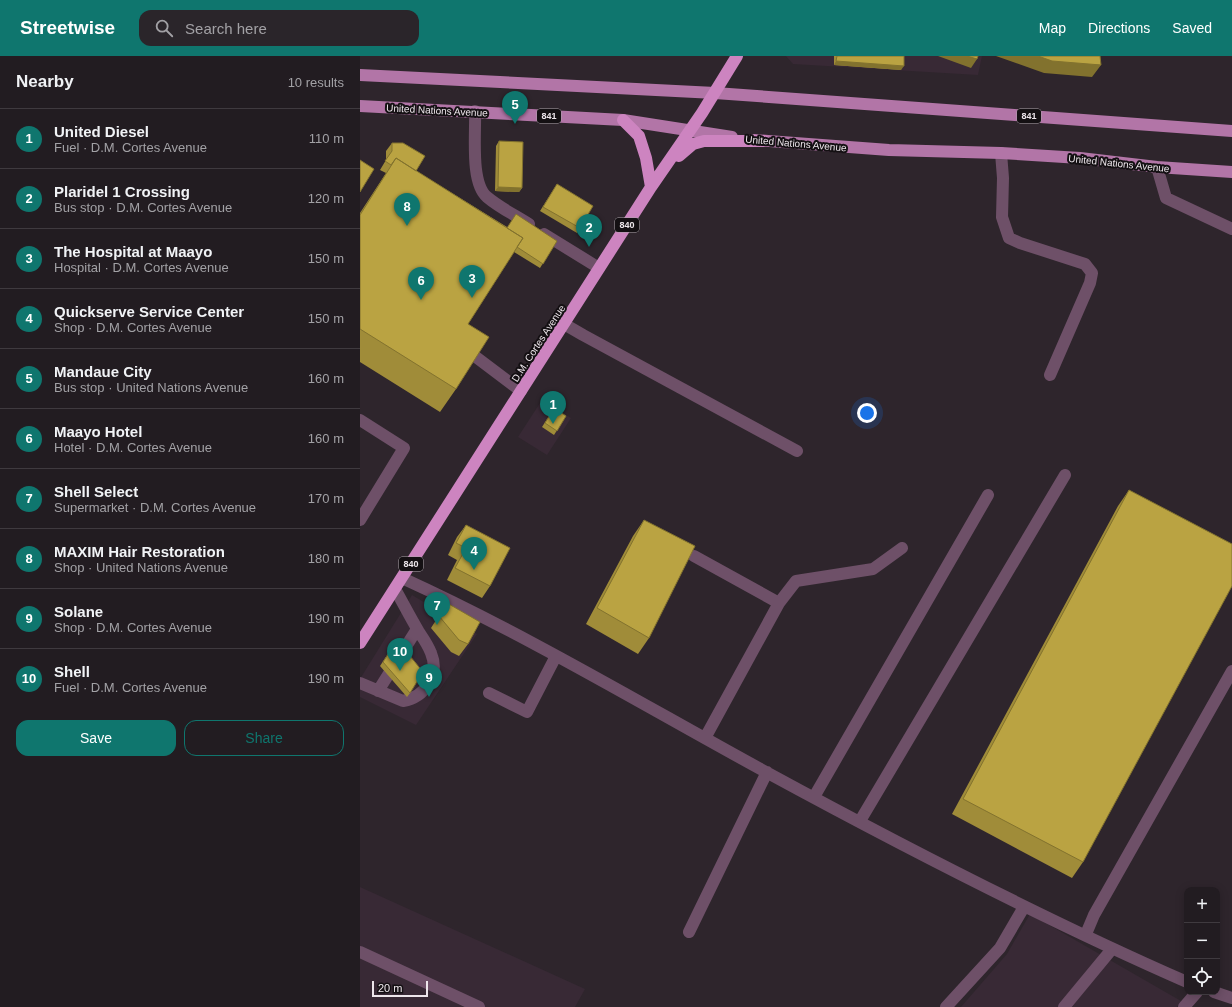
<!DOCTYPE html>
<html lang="en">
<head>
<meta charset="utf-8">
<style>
	body { margin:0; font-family:Helvetica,sans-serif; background:#2a252a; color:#f1f3f6 }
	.controls { position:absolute; right:12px; bottom:12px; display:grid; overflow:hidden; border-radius:8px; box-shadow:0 2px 10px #0003 }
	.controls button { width:36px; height:36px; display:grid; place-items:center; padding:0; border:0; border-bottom:1px solid #3f3a3f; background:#221c21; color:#f1f3f6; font:20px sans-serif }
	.scale { position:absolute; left:12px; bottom:10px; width:56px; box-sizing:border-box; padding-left:4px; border:2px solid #ede6eb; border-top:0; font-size:11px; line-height:14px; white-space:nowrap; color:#ede6eb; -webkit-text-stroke:3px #141013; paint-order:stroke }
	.you { position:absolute; left:507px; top:357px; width:14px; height:14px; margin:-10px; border:3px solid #fff; border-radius:50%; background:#1a73e8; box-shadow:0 0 0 6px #1a73e833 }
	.badge { display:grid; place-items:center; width:26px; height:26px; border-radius:50%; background:#0f766e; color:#fff; font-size:13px; font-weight:700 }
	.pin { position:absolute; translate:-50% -33px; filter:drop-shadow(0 1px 2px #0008) }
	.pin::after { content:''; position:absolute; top:21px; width:14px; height:12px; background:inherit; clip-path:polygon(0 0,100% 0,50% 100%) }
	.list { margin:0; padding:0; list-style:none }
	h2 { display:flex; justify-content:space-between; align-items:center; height:52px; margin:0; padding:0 16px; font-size:17px }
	h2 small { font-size:13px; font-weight:400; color:#a2a1a5 }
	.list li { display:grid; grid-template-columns:26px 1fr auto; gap:12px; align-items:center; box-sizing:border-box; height:60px; padding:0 16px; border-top:1px solid #3f3a3f }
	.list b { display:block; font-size:15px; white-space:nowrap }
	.list p { margin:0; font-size:13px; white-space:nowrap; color:#a2a1a5 }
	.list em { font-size:13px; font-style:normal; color:#a2a1a5 }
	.actions { display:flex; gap:8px; padding:12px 16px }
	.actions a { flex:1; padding:9px 0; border:1px solid #0f766e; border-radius:12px; text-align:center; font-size:14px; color:#0f766e }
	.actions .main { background:#0f766e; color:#fff }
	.icon { flex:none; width:22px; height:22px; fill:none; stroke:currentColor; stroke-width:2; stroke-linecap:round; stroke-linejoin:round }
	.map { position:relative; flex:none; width:872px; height:951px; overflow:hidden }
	header { display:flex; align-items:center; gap:24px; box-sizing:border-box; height:56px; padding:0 20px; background:#0f766e; color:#fff }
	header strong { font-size:19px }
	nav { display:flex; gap:22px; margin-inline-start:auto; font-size:14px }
	.search { width:280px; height:36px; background:#2a252a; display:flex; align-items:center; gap:10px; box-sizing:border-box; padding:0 14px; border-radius:12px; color:#a2a1a5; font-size:15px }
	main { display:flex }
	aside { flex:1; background:#221c21 }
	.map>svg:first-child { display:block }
	.built { fill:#382935 }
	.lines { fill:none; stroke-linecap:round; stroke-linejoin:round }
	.minor { stroke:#6e5068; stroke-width:12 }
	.major { stroke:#b275a7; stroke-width:12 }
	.highway { stroke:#cd84c0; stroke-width:12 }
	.wall { fill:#a08c39 }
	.shaded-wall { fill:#82722e }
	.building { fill:#baa342; stroke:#82722e }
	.labels { text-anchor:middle; stroke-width:4; stroke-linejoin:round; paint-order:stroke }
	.shield { fill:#141013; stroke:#aca6aa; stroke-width:1 }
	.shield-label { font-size:9px; font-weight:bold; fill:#ede6eb }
	.street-label { font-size:10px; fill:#ede6eb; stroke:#141013 }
</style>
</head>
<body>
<header>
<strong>Streetwise</strong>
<div class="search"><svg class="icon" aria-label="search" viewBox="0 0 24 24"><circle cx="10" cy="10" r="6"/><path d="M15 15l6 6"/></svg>Search here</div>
<nav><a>Map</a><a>Directions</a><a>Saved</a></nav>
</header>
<main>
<aside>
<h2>Nearby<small>10 results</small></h2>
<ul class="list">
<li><span class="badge">1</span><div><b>United Diesel</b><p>Fuel · D.M. Cortes Avenue</p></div><em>110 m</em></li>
<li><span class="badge">2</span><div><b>Plaridel 1 Crossing</b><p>Bus stop · D.M. Cortes Avenue</p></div><em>120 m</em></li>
<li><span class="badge">3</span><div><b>The Hospital at Maayo</b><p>Hospital · D.M. Cortes Avenue</p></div><em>150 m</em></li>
<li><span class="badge">4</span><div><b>Quickserve Service Center</b><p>Shop · D.M. Cortes Avenue</p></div><em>150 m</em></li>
<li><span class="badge">5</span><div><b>Mandaue City</b><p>Bus stop · United Nations Avenue</p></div><em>160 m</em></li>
<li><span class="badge">6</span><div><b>Maayo Hotel</b><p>Hotel · D.M. Cortes Avenue</p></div><em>160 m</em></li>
<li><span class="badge">7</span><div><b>Shell Select</b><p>Supermarket · D.M. Cortes Avenue</p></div><em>170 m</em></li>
<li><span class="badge">8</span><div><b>MAXIM Hair Restoration</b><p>Shop · United Nations Avenue</p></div><em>180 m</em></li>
<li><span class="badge">9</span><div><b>Solane</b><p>Shop · D.M. Cortes Avenue</p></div><em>190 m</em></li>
<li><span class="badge">10</span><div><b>Shell</b><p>Fuel · D.M. Cortes Avenue</p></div><em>190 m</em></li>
</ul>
<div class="actions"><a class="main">Save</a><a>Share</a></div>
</aside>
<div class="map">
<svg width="872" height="951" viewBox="0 0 872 951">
	<rect width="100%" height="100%" fill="#2e252c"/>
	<!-- built -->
	<path class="built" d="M426 0H622L618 19 433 8Z
		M182 344 211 362 187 399 158 381Z
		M52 539 117 578 56 669 0 641V623Z
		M0 831 225 933 215 951H0Z
		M670 858 821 945 817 951H601L647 898Z"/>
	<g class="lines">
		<!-- minor -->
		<path class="minor" d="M115 55C116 77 110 127 127 141 140 152 155 159 169 168
			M641 97 643 122 642 161 649 182 660 187 725 208 732 217 730 227 690 319
			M797 111 806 142 872 173
			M184 178 239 212
			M204 268 223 279 437 395
			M104 292 161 335
			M0 364 44 392 0 464
			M334 500 419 547
			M42 522C167 579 285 650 406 716 544 791 683 863 827 926
			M0 627 43 645C65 641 80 619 71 597 68 589 63 582 59 576 50 561 43 547 35 533
			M18 635 57 573
			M129 637 167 656 196 600
			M345 682 419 547 436 525 513 513 542 492
			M454 741 628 439
			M500 765 705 419
			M329 876 407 716
			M726 878 734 859 872 615
			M0 896 119 951
			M854 936 872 942
			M586 951 640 892 664 851
			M704 951 752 893
			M824 951 837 936"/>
		<!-- major -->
		<path class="major" d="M0 19 355 37 872 75
			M0 50 263 64 372 81
			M394 84 529 94 641 97 720 102 797 111 872 116"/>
		<!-- highway -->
		<path class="highway" d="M263 64 279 80 286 102 291 131
			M319 100 333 88 344 85H404
			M0 587 291 131 342 57 377 0"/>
	</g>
	<!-- wall -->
	<path class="wall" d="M474 0H544L541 14 474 9Z
		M139 85 162 132 159 136 135 135 136 90Z
		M32 87 56 115 147 171 197 185 180 212 154 196 108 268 96 333 80 356 0 306V157L26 117 20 114 26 104V95Z
		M197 128 220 172 217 177 180 155Z
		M191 357 206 360 194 379 182 371Z
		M769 434 723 806 712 822 592 758 758 450Z
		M284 464 289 582 278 598 226 568 273 480Z
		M106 469 130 530 122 542 87 524 97 504 88 499 97 481Z
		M87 547 108 588 99 600 91 596 71 572Z
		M37 584 50 637 47 641 20 610Z"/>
	<!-- shaded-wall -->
	<path class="shaded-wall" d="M578 0H607L617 3 611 12Z
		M636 0H678L741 9 732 21 684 17Z
		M476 5 544 10 541 14 474 9Z
		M138 131 162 132 159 136 135 135Z"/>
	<!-- building -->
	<path class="building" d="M477 0H544V10L476 5Z
		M607 0H618L617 3Z
		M678 0H740L741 9 692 5Z
		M139 85 163 86 162 132 138 131Z
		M32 87H43L65 100 56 115 36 102 31 109 25 105 32 95Z
		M36 102 163 182 108 268 129 281 96 333 0 273V159Z
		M0 104 14 113 0 136Z
		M197 128 233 150 220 172 183 151Z
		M156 158 197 185 183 208 157 191 163 182 147 172Z
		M194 352 206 360 197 375 185 367Z
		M769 434 872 488V530L723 806 603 743Z
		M284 464 335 490 289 582 237 552Z
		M106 469 150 492 130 530 95 512 106 492 96 487Z
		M87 547 120 566 108 588 99 584 79 560Z
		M37 584 63 616 50 637 23 606Z"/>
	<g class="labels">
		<!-- shield labels -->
		<g class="shield">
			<rect x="177" y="53" width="24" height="14" rx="3"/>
			<rect x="657" y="53" width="24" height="14" rx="3"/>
			<rect x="255" y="162" width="24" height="14" rx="3"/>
			<rect x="39" y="501" width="24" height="14" rx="3"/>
		</g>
		<g class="shield-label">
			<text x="189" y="63">841</text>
			<text x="669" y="63">841</text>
			<text x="267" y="172">840</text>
			<text x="51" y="511">840</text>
		</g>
		<!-- street labels -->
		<g class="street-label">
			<text transform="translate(77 54) rotate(3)" y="4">United Nations Avenue</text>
			<text transform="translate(436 87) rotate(5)" y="4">United Nations Avenue</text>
			<text transform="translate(759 107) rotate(6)" y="4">United Nations Avenue</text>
			<text transform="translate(178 287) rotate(-57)" y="4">D.M. Cortes Avenue</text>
		</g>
	</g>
</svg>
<div class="controls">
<button>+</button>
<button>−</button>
<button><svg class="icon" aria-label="locate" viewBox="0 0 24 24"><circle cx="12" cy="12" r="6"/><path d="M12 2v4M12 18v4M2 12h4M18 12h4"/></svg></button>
</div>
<div class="scale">20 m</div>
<div class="you"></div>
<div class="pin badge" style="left:193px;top:368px">1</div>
<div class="pin badge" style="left:229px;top:191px">2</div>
<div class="pin badge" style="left:112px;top:242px">3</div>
<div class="pin badge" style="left:114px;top:514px">4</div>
<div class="pin badge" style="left:155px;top:68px">5</div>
<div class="pin badge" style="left:61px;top:244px">6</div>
<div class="pin badge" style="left:77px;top:569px">7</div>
<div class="pin badge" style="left:47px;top:170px">8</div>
<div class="pin badge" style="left:69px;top:641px">9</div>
<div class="pin badge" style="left:40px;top:615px">10</div>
</div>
</main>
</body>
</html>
